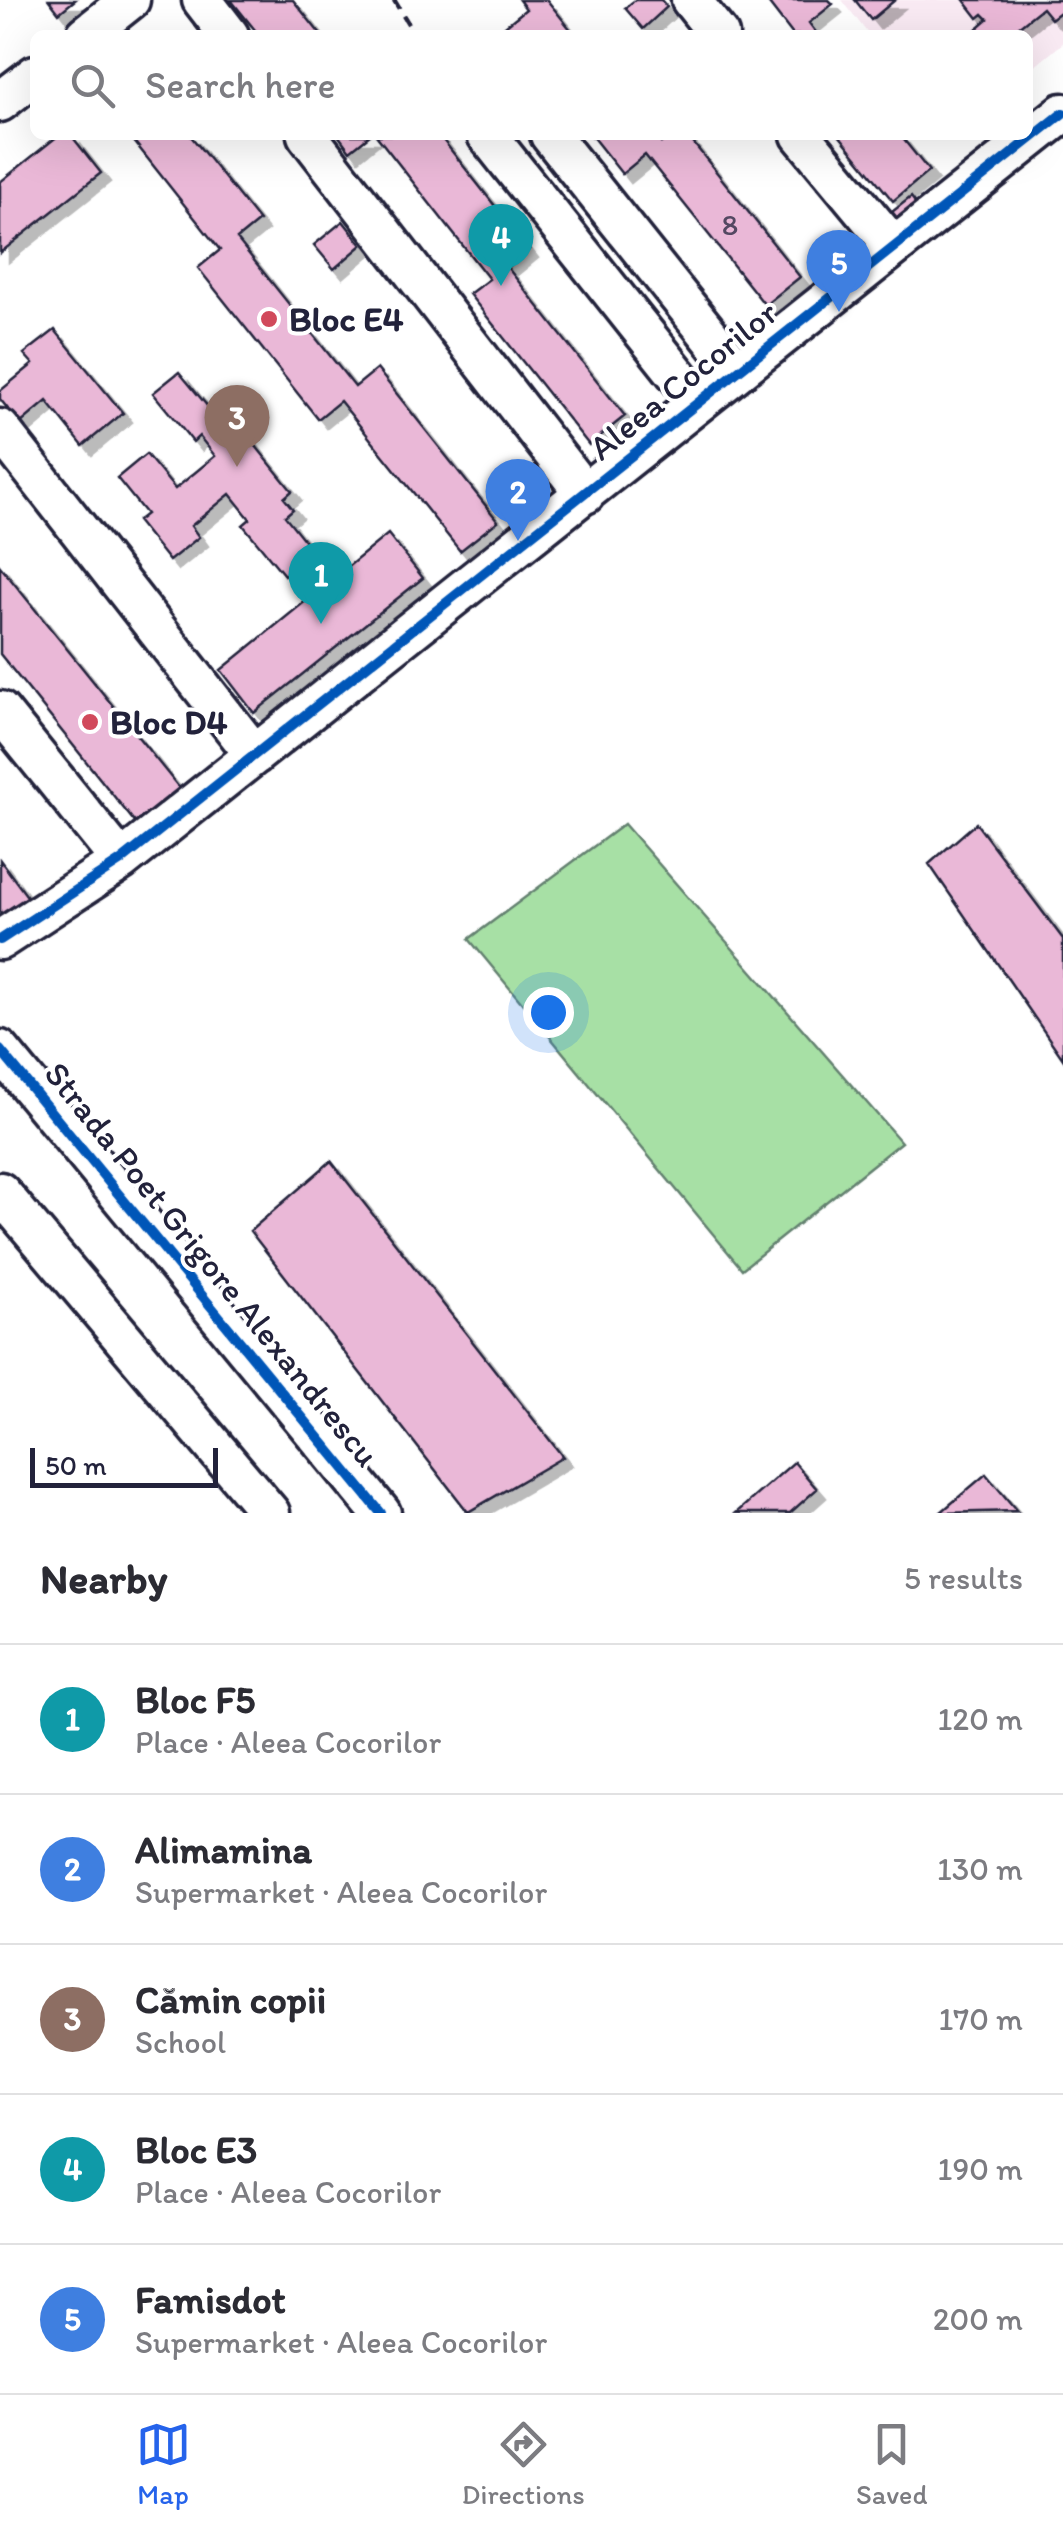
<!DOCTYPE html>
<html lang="en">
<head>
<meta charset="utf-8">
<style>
	body { margin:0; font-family:Itim,sans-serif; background:#f2f2f3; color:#2b2b33 }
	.scale { position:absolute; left:30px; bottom:25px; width:188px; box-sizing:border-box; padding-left:10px; border:5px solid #22223b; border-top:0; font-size:28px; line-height:35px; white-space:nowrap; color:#22223b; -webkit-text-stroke:8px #fff; paint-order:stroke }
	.you { position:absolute; left:548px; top:1012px; width:35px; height:35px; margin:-25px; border:8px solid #fff; border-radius:50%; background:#1a73e8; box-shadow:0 0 0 15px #1a73e833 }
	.badge { display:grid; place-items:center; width:65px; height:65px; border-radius:50%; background:#2563eb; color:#fff; font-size:32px; font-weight:700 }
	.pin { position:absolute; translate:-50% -82px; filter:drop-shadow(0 2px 5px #0008) }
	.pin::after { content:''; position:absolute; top:52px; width:35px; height:30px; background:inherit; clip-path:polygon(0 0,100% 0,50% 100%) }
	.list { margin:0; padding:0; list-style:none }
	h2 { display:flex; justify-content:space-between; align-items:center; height:130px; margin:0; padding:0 40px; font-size:42px }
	h2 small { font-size:32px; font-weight:400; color:#7c7c81 }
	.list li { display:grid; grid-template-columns:65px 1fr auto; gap:30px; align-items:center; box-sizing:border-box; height:150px; padding:0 40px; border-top:2px solid #e1e1e2 }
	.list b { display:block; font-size:38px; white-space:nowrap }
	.list p { margin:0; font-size:32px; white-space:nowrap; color:#7c7c81 }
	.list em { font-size:32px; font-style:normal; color:#7c7c81 }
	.icon { flex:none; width:55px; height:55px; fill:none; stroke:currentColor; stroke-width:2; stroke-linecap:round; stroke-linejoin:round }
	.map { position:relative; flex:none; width:1063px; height:1513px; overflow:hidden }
	.search { position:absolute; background:#fff; box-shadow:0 10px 40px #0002; left:30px; right:30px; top:30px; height:110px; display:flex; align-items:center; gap:25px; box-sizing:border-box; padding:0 35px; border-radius:15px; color:#7c7c81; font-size:38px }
	.sheet { height:880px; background:#fff }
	nav { display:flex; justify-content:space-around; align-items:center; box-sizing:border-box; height:140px; border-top:2px solid #e1e1e2; background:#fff; font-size:28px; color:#7c7c81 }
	nav a { display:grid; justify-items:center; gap:5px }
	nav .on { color:#2563eb }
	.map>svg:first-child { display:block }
	.built { fill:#f9eaf3 }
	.green { fill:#a7e0a5; stroke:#648170; stroke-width:2.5 }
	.building { fill:#eab8d7; stroke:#22223b; stroke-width:2.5; filter:url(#shadow) }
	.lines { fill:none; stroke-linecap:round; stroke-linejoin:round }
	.minor-casing { stroke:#22223b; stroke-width:45 }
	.path { stroke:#22223b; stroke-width:5; stroke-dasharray:10 8; stroke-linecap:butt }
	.minor { stroke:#fff; stroke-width:38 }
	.cycleway-casing { stroke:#fff; stroke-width:16 }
	.cycleway { stroke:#0057b8; stroke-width:10 }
	.poi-dot { fill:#d1495b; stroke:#fff; stroke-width:4 }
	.labels { text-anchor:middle; stroke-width:8; stroke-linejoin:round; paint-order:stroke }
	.number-label { font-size:30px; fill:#544862 }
	.poi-label { font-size:35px; font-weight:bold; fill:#22223b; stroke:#fff; text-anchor:start }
	.street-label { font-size:35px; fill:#22223b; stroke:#fff }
</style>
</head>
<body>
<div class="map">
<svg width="1063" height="1513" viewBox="0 0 1063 1513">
	<defs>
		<filter id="shadow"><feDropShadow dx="9" dy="9" stdDeviation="0" flood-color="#0004"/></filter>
	</defs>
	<rect width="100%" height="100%" fill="#fff"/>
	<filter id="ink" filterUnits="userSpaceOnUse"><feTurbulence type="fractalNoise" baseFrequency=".01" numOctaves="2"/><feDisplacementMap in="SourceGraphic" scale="20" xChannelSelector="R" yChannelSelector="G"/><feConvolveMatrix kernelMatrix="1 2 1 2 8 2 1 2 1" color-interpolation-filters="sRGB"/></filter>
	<g filter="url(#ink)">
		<!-- built -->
		<path class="built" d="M842 0H1063V43L1028 72V35H869Z"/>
		<!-- green -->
		<path class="green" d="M624 824 901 1142 742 1269 469 939Z"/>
		<!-- building -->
		<path class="building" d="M49 0H75L59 13Z
			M231 0H293L321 35H259Z
			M519 0H547L575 35H512L505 26 526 9Z
			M635 0H661L667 7 643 29 625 8Z
			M766 0H829L833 4 809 23 818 35H793Z
			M855 0H895L871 20Z
			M964 0H1063V10L1051 19 1042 8 1008 35H977L974 31 988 19 983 14 978 18Z
			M59 135H71L101 173 0 253V182Z
			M129 135H190L259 221 237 239 355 387 377 369 498 521 460 551 340 401 318 419 198 268 220 250Z
			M338 135H370L350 151Z
			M376 135H439L529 249 507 267 625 416 589 445 469 294 489 279Z
			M591 135H654L661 143 671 135H687L800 277 765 305 645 155 622 174Z
			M839 135H900L929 171 893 201Z
			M911 197 924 214 897 236 883 219Z
			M343 221 362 245 334 269 314 245Z
			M55 330 123 413 83 446 47 401 20 424 0 399V391L33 364 24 354Z
			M179 372 209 408 219 400 292 491 284 498 293 509 285 516 313 551 284 575 243 525 250 519 230 494 191 526 199 537 169 561 137 521 146 514 117 478 146 454 175 489 215 456 199 436 193 442 153 393Z
			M388 534 423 578 254 713 221 670Z
			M0 566 181 790 137 825 0 654Z
			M976 823 1063 939V1059L929 864Z
			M0 860 29 899 0 921Z
			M331 1161 563 1457 468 1512 250 1231Z
			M794 1462 817 1489 790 1513H736Z
			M986 1474 1017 1511 940 1513Z"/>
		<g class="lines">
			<!-- minor casing -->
			<g class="minor-casing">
				<path id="minor" d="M202 0 229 35
					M691 0 719 35
					M86 35 130 0
					M0 102 35 75
					M307 135 585 494
					M487 135 699 402
					M550 135 738 371
					M801 135 893 246
					M0 429 255 755
					M0 711 121 861
					M0 940 121 861 1063 113
					M0 1050 381 1513
					M0 1192 270 1513"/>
			</g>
			<!-- path -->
			<path class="path" d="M394 0 415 35"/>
			<!-- minor -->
			<use href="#minor" class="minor"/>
			<!-- cycleway casing -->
			<g class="cycleway-casing">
				<path id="cycleway" d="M0 940 121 861 1063 113
					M0 1050 381 1513"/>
			</g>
			<!-- cycleway -->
			<use href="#cycleway" class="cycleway"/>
		</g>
	</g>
	<!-- markers -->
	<g class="poi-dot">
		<circle cx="269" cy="319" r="10"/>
		<circle cx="90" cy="722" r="10"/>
	</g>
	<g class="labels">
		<!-- number labels -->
		<g class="number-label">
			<text x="730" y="235">8</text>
		</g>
		<!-- poi labels -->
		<g class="poi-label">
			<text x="289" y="331">Bloc E4</text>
			<text x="110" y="734">Bloc D4</text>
		</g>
		<!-- street labels -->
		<g class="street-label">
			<text transform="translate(683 380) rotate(-39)" y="12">Aleea Cocorilor</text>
			<text transform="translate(212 1264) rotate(51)" y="12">Strada Poet Grigore Alexandrescu</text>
		</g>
	</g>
</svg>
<div class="scale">50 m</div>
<div class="you"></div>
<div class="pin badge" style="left:321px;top:624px;background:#0f9aa8">1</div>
<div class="pin badge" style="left:518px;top:541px;background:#3f7fe0">2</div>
<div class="pin badge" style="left:237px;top:467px;background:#8d6e63">3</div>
<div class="pin badge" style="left:501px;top:286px;background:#0f9aa8">4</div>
<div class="pin badge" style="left:839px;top:312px;background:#3f7fe0">5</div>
<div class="search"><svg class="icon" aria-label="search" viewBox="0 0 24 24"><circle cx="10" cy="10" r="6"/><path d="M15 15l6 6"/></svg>Search here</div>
</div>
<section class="sheet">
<h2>Nearby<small>5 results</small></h2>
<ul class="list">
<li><span class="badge" style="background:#0f9aa8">1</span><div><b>Bloc F5</b><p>Place · Aleea Cocorilor</p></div><em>120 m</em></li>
<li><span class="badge" style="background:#3f7fe0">2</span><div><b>Alimamina</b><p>Supermarket · Aleea Cocorilor</p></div><em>130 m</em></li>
<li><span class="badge" style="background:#8d6e63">3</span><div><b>Cămin copii</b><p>School</p></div><em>170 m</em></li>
<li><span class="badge" style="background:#0f9aa8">4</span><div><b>Bloc E3</b><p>Place · Aleea Cocorilor</p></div><em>190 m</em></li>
<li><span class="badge" style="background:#3f7fe0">5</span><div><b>Famisdot</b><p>Supermarket · Aleea Cocorilor</p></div><em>200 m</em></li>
</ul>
</section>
<nav>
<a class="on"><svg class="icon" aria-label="map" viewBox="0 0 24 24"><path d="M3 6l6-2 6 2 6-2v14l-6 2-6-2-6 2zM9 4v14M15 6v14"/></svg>Map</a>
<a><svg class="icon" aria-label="directions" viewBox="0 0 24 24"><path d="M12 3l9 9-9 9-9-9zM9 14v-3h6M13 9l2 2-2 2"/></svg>Directions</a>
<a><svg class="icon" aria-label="saved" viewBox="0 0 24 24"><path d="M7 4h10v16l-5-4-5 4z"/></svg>Saved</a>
</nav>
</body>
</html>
